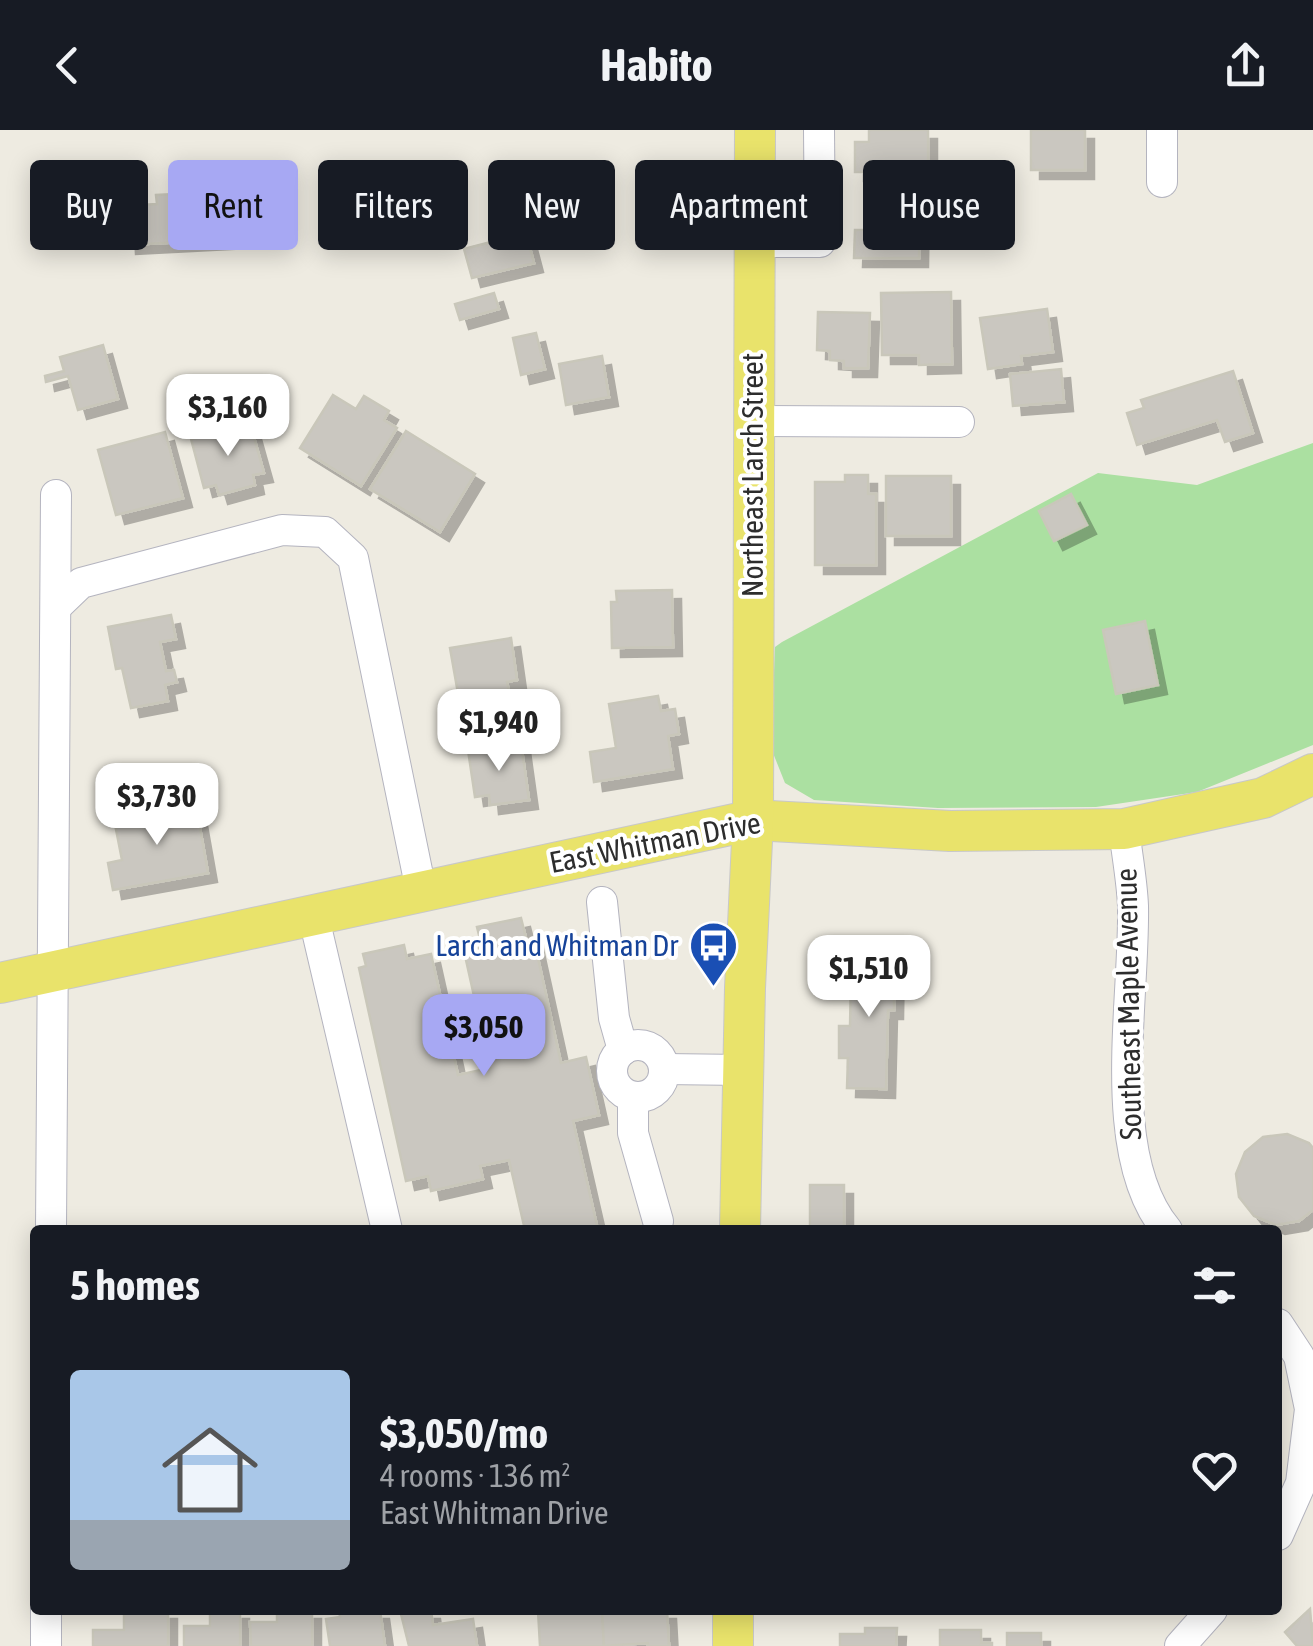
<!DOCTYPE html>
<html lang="en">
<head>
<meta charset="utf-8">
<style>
	body { margin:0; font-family:"Asap Condensed",sans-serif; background:#242831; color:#f1f3f6; height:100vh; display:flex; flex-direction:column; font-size:38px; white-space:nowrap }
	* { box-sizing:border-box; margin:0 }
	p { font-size:32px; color:#9ea1a6 }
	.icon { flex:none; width:55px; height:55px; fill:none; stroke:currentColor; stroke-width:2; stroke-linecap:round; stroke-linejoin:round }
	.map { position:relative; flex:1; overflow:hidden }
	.details { position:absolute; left:30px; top:1095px; width:1252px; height:390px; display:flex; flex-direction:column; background:#171b24; border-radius:10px; box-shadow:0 5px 25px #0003 }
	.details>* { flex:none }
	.hud { position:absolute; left:30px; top:30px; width:1255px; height:90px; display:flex; gap:20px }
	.price { position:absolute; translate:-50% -85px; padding:0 22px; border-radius:20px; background:#fff; color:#222; font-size:32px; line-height:65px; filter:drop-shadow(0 2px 5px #0008) }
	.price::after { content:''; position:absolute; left:50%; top:60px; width:30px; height:22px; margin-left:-15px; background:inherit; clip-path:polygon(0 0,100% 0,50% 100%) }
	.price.active { background:#a7a8f3; color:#111 }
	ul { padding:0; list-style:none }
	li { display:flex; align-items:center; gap:30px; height:250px; padding:0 40px }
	li span { display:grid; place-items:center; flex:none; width:280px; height:200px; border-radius:10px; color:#555 }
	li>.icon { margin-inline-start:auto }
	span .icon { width:120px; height:120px; fill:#fffc; stroke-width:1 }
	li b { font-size:42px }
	h2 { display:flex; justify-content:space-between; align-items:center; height:120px; padding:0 40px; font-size:42px }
	.tag { padding:0 35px; border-radius:10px; background:#171b24; box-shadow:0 5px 25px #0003; font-size:35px; line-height:90px }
	.tag.active { background:#a7a8f3; color:#111 }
	header { display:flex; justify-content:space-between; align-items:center; height:130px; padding:0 40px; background:#171b24; font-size:45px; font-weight:700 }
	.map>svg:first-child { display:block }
	.green { fill:#abe0a1 }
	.building { fill:#cac7c0; stroke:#c9c7ba; stroke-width:2.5; filter:url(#shadow) }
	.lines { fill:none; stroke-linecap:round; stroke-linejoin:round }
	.minor-casing { stroke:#b4b4bf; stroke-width:32 }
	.major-casing { stroke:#c8c8c8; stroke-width:42 }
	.minor { stroke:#fff; stroke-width:30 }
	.major { stroke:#e9e36b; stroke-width:40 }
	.labels { text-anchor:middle; stroke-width:8; stroke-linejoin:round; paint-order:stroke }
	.street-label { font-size:30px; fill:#2d2d2d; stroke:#fff }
	.transit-label { font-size:30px; fill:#164399; stroke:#fff; text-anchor:end }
</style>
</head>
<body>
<header><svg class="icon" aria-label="back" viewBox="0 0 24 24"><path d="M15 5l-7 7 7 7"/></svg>Habito<svg class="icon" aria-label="share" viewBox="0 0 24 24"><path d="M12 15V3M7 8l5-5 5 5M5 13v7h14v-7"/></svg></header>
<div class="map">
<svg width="1313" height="1516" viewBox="0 0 1313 1516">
	<defs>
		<filter id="shadow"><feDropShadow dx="9" dy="9" stdDeviation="0" flood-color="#0004"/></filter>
	</defs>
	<rect width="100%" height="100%" fill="#eeebe1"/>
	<!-- green -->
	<polygon class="green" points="1313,313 1313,615 1197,662 1096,677 938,678 814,670 785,653 771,618 775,517 782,512 1098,343 1197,355"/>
	<!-- building -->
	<g class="building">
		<polygon points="869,0 928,0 928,42 855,42 855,12 869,12"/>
		<rect x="1031" y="0" width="54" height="40"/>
		<polygon points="238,61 240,109 127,115 125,76 157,74 156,65"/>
		<polygon points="873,61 920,61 919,128 854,128 855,100 873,100"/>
		<polygon points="526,103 534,133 472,148 464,119"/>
		<polygon points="951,162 952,234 919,235 919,225 882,225 881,163"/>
		<polygon points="494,163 499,179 460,190 455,174"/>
		<polygon points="1047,179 1053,222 1021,226 1022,234 988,239 980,188"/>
		<polygon points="818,182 870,183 868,238 844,238 844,231 830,230 830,221 817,220"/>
		<polygon points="536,203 545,239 521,245 513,208"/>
		<polygon points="103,215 118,269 78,280 68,246 46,252 45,246 64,241 60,227"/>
		<polygon points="602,226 609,267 566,275 559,234"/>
		<polygon points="1061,239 1064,272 1013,276 1010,244"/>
		<polygon points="1233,241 1253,303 1225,312 1217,290 1137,315 1127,283 1144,278 1141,270"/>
		<polygon points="333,265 356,279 364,266 389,281 384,290 397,298 361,356 300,318"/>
		<polygon points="250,293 264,343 253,345 255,355 219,365 216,355 204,358 191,309"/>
		<polygon points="406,301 475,344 440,402 370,359"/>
		<polygon points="165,302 183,368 116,385 98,320"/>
		<polygon points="845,345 868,345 868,364 876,364 876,435 815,435 815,352 845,352"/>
		<rect x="886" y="346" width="65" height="60"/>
		<polygon points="1071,364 1087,395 1054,411 1039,381"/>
		<polygon points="672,460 673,517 612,518 611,472 617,472 616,461"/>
		<polygon points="171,485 176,509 160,512 166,541 174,540 177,552 165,555 168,571 131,578 122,538 116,539 108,497"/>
		<polygon points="1145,491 1158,555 1116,564 1103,500"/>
		<polygon points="511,508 517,550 507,552 509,561 459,569 450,518"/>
		<polygon points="658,566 661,581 675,579 679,604 668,606 673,639 594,652 590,622 616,618 609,574"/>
		<polygon points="521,613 529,670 490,675 489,665 475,667 468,620"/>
		<polygon points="151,677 154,689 197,681 208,743 113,760 108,733 122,730 113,684"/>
		<polygon points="521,788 527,812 534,810 561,933 586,927 599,985 573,991 598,1100 525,1100 509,1030 480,1036 483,1049 431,1061 428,1046 406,1051 359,838 366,836 363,824 404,815 407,829 431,824 458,945 490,938 464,821 482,817 477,797"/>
		<polygon points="857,819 895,820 894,880 888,880 886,959 847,958 848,928 839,928 839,896 850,896 851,849 856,849"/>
		<polygon points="1287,1004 1309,1013 1313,1018 1313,1080 1299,1091 1276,1095 1254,1086 1239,1067 1236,1044 1245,1022 1263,1007"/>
		<rect x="810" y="1055" width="34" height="45"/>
		<polygon points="1310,1479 1313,1516 1297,1516 1285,1502"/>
		<polygon points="124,1480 168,1480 168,1516 93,1516 93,1500 124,1500"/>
		<polygon points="210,1480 240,1480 240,1516 184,1516 184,1496 210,1496"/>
		<polygon points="277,1480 312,1480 312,1516 251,1516 250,1492 277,1492"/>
		<polygon points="339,1480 380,1480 385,1516 330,1516 326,1489 340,1487"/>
		<polygon points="400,1480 431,1480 433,1495 473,1489 477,1516 409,1516"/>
		<polygon points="538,1480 602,1480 604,1516 540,1516"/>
		<polygon points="602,1480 667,1480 669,1516 648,1516 648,1513 604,1516"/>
		<polygon points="865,1498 897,1498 896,1516 840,1516 840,1504 865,1504"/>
		<polygon points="940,1500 981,1500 981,1513 992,1513 992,1516 940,1516"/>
		<rect x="1007" y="1503" width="34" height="13"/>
	</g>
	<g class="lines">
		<defs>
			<g id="minor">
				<polyline points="1162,0 1162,52"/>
				<polyline points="754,112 820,112 819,0"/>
				<polyline points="753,291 959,292"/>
				<polyline points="56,477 81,453 282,400 325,402 353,428 421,760"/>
				<path d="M1124 699C1127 725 1132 751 1133 776 1135 870 1104 1025 1167 1100"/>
				<polyline points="602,772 614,888 623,920"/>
				<polyline points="313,784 387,1100"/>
				<circle cx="638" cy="941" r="26"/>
				<polyline points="664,939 743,940"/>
				<polyline points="633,967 633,1003 658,1091"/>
				<polyline points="51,1100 56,365"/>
				<polyline points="1278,1194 1299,1226 1310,1279 1301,1353 1278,1405"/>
				<polyline points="46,1516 46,1480"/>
				<polyline points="1180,1516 1212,1480"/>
			</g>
			<g id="major">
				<polyline points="0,853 753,690 950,701 1124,699 1263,668 1313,644"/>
				<polyline points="740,1100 745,858 753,690 755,0"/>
				<polyline points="733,1516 733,1480"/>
			</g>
		</defs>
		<!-- minor casing -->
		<use href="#minor" class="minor-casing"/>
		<!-- major casing -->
		<use href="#major" class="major-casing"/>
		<!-- minor -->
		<use href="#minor" class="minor"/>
		<!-- major -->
		<use href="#major" class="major"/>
	</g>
	<!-- icons -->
	<defs>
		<symbol id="bus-pin" viewBox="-11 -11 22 30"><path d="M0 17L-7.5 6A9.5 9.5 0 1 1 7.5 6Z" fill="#1a4fb4" stroke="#fff"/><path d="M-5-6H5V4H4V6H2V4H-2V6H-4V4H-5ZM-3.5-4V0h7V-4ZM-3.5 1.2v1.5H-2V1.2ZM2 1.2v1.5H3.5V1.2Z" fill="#fff"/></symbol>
	</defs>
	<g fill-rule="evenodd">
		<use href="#bus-pin" x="686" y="788" width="55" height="75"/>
	</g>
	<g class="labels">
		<!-- street labels -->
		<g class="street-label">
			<text transform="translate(753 345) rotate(-90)" y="10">Northeast Larch Street</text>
			<text transform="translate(655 713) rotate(-11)" y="10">East Whitman Drive</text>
			<text transform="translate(1129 874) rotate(-91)" y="10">Southeast Maple Avenue</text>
		</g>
		<!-- transit labels -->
		<g class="transit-label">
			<text x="678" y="826">Larch and Whitman Dr</text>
		</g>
	</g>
</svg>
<b class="price" style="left:228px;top:329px">$3,160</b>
<b class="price" style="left:499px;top:644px">$1,940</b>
<b class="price" style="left:157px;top:718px">$3,730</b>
<b class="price" style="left:869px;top:890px">$1,510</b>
<b class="price active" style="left:484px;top:949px">$3,050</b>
<div class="hud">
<a class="tag">Buy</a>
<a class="tag active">Rent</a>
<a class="tag">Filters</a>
<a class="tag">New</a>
<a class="tag">Apartment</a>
<a class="tag">House</a>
</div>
<section class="details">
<h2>5 homes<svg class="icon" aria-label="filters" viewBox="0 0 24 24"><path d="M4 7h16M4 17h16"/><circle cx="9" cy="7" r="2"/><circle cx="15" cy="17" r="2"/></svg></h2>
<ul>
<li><span style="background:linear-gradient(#a9c7e8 75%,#9aa5b1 0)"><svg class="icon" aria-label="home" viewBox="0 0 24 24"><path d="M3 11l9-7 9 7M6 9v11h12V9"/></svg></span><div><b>$3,050/mo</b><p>4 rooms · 136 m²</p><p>East Whitman Drive</p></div><svg class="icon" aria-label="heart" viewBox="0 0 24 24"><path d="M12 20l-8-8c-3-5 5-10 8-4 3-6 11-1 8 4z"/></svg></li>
</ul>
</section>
</div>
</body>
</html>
